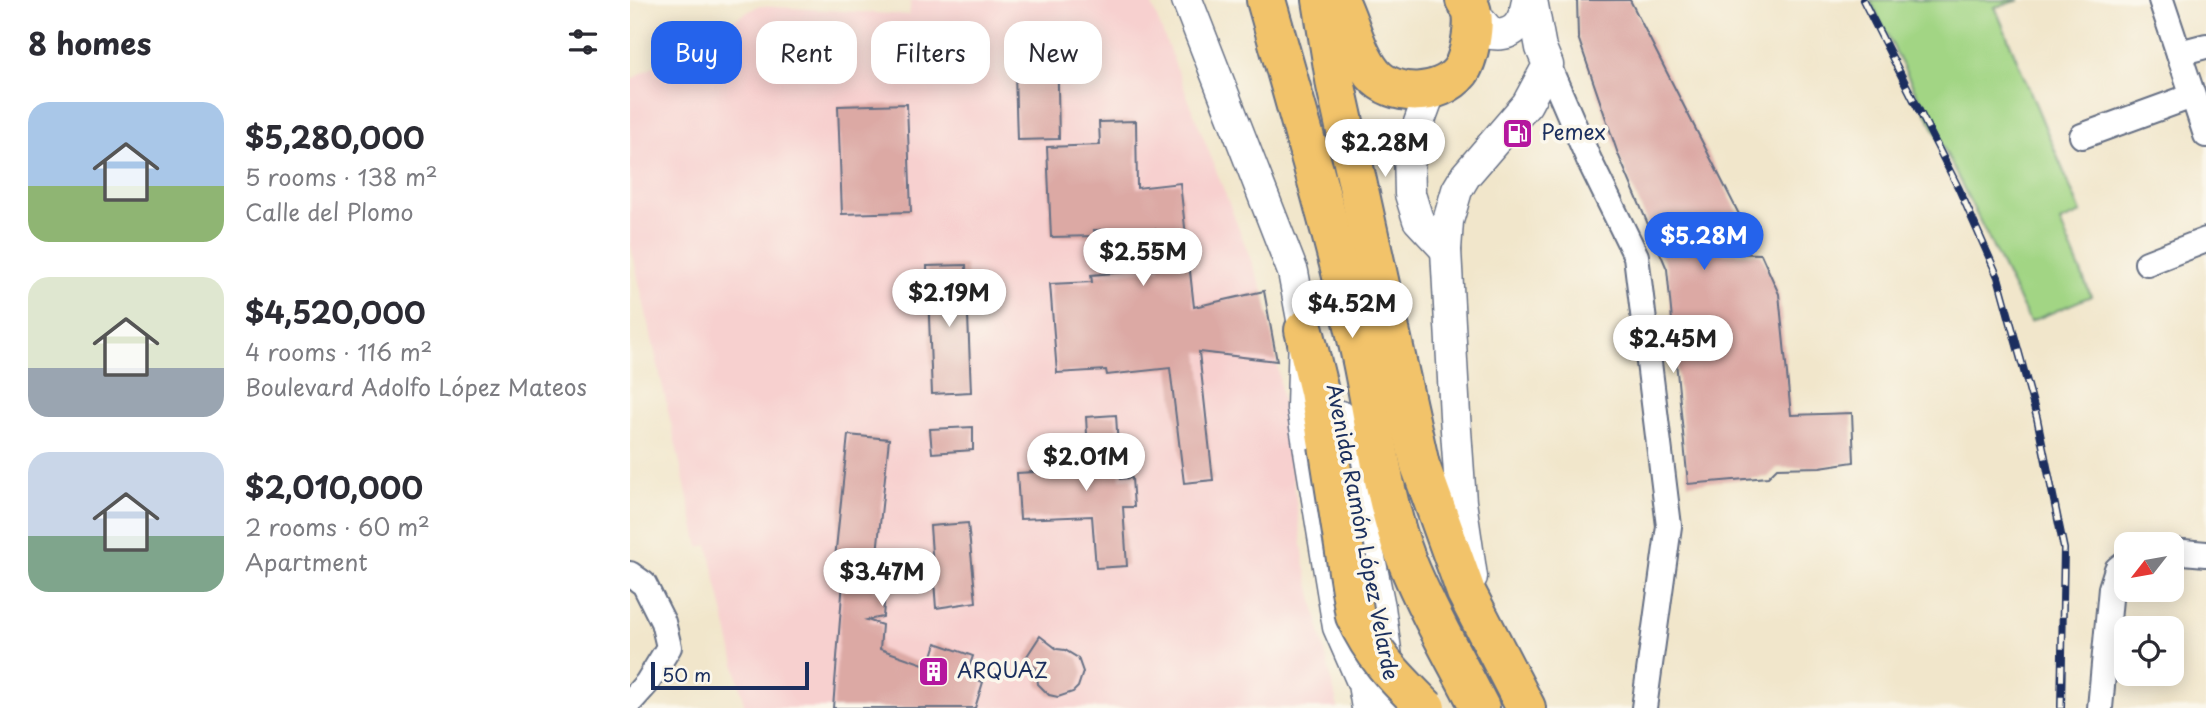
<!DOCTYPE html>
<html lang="en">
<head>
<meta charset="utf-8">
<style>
	body { margin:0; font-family:"Playpen Sans",sans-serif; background:#f7f7f7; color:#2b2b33; height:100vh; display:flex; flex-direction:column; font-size:26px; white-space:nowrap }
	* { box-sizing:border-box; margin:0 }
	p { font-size:23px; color:#7c7c81 }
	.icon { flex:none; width:38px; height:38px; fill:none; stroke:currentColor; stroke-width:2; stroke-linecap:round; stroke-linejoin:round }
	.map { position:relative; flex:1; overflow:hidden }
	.side { display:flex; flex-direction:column; background:#fff; width:630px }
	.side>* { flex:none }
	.hud { position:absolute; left:21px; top:21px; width:665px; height:63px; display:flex; gap:14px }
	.needle { width:46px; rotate:239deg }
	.fabs { position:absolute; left:1484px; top:532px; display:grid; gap:14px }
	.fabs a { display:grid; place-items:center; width:70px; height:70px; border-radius:14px; background:#fff; box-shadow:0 4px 18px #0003; font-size:35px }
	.scale { position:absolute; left:21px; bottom:18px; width:158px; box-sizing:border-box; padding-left:7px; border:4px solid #1b2f5e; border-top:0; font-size:19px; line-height:24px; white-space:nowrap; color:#1b2f5e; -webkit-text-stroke:5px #fbf7ec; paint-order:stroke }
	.price { position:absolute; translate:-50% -60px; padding:0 16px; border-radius:24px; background:#fff; color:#222; font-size:23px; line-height:46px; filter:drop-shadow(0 2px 4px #0008) }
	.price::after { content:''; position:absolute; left:50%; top:42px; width:21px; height:16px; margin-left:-10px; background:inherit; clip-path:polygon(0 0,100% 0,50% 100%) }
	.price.on { background:#2563eb; color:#fff }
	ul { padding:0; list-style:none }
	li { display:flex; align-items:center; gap:21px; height:175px; padding:0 28px }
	li span { display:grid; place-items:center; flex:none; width:196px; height:140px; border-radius:21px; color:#555 }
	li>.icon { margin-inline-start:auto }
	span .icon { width:84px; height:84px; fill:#fffc; stroke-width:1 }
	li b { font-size:30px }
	h2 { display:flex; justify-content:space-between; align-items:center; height:84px; padding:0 28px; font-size:30px }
	.pill { padding:0 24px; border-radius:21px; background:#fff; box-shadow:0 4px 18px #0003; font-size:24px; line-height:63px }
	.pill.on { background:#2563eb; color:#fff }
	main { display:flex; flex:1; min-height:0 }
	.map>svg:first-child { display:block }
	.built { fill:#f7d0cf }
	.green { fill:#a2d584; stroke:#5e8271; stroke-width:2 }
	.building { fill:#dca9a4 }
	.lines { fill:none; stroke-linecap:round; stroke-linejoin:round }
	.minor-casing { stroke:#666f84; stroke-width:28 }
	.tertiary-casing { stroke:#666f84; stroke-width:33 }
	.primary-casing { stroke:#666f84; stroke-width:42 }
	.minor { stroke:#fff; stroke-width:24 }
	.tertiary { stroke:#fff; stroke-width:30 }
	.primary { stroke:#f2c36a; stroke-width:38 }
	.rail-casing { stroke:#1b2f5e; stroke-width:8 }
	.rail { stroke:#fbf7ec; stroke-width:5; stroke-dasharray:16; stroke-linecap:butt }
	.primary-bridge-casing { stroke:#666f84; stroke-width:42; stroke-linecap:butt }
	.primary-bridge { stroke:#f2c36a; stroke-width:38 }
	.labels { text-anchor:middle; stroke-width:7; stroke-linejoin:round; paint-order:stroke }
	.poi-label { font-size:21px; fill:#1b2f5e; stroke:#fbf7ec; text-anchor:start }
	.street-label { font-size:21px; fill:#1b2f5e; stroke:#fbf7ec }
</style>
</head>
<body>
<main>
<section class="side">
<h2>8 homes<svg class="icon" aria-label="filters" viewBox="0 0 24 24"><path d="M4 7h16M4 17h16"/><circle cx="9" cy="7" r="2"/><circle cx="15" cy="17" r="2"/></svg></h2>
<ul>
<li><span style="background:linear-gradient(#a9c7e8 60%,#8fb573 0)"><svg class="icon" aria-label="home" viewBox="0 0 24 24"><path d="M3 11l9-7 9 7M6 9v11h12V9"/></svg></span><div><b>$5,280,000</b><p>5 rooms · 138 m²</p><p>Calle del Plomo</p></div></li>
<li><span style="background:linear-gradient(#dfe7d0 65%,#9aa5b1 0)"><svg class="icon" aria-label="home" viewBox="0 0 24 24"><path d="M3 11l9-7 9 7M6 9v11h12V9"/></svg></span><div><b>$4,520,000</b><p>4 rooms · 116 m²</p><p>Boulevard Adolfo López Mateos</p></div></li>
<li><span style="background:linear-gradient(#c9d6e8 60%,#7fa58c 0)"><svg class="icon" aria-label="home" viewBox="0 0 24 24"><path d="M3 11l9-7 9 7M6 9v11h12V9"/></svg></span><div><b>$2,010,000</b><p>2 rooms · 60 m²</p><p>Apartment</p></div></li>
</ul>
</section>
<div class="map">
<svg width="1576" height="708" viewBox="0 0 1576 708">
	<rect width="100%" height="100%" fill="#fbf7ec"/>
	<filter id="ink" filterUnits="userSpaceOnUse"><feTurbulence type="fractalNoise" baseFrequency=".0143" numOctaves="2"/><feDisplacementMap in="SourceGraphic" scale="14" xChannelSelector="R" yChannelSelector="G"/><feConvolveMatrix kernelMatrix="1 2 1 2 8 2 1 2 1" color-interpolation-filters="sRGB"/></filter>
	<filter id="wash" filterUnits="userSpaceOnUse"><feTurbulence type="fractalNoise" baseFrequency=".00686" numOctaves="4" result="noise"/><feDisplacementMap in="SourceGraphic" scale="28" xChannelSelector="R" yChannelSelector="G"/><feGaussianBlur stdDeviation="1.57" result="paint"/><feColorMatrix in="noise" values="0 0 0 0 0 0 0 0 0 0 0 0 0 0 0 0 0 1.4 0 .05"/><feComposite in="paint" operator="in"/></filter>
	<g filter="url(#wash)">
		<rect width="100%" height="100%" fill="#f1e6cb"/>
		<!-- built -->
		<polygon class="built" points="281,0 520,0 633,291 647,361 675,566 708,708 115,708 78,545 69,547 0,242 0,80 128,6 279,15"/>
		<!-- green -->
		<polygon class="green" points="1240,0 1390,0 1365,7 1451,213 1430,222 1461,296 1400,322"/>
		<g id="blocks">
			<!-- building -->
			<g class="building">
				<polygon points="947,0 1000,0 1115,226 1054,252 1131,254 1149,294 1161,415 1222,413 1224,462 1190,467 1147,468 1138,477 1058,484 1037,269 988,154 948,37"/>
				<polygon points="384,38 427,38 429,139 387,140"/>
				<polygon points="277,104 281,212 212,214 208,106"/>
				<polygon points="506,121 507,188 550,183 564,307 634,291 647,361 569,352 583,480 554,483 540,368 477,375 476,370 427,373 420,284 462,282 461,275 530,269 525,229 464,230 465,236 421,237 417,147 470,145 469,122"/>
				<polygon points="336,265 341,392 302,394 297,266"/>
				<polygon points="486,415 490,479 502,478 504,507 493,507 497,566 466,568 462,516 390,519 387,473 459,469 456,417"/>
				<polygon points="343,427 343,450 302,453 300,429"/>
				<polygon points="218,435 259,439 243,591 255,592 253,617 237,620 252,625 250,649 299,666 306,643 343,656 336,676 353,682 345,708 203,708 214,569 204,568"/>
				<polygon points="338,523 346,602 306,608 300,526"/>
				<polygon points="410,636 427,649 435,650 448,658 453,672 448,687 443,692 428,697 419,695 408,684 406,668 395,659"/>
			</g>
		</g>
	</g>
	<g filter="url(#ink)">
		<use href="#blocks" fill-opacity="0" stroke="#666f84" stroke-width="2"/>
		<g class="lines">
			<defs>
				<g id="minor">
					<polyline points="1531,0 1576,135"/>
					<polyline points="1549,53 1576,46"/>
					<polyline points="918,65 959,160 1006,256 1039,526 1014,708"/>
					<polyline points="1452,136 1562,96"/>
					<polyline points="1517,263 1576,240"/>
					<polyline points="1542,551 1576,554"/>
					<polyline points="0,574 14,584 33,622 39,647 17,683 0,702"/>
					<polyline points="1470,708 1481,588 1487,569 1496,562"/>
				</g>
				<g id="tertiary">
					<polyline points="557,0 663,272 674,330 672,408 708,627 733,684 737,708"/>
					<path d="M841 10 862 34C886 37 894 21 897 0"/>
					<polyline points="801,90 779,150 780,194 788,220 816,250"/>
					<polyline points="711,416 750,607 764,708"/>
					<polyline points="842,577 831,502 825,416 816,250 818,221 827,190 836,175 897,104 918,65 911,48 902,0"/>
				</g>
				<g id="primary">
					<path d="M636 0C668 114 702 228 728 343 745 415 750 491 777 561 797 611 825 659 850 708"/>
					<polyline points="692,0 706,86 790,465 836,592 896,708"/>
					<path d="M709 0C721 24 726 53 743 74 763 98 810 97 830 72 839 60 846 23 841 9 839 6 837 3 835 0"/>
					<polyline points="674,330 689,391 698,445"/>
				</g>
			</defs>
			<!-- minor casing -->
			<use href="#minor" class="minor-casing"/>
			<!-- tertiary casing -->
			<use href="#tertiary" class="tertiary-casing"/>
			<!-- primary casing -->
			<use href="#primary" class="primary-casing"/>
			<!-- minor -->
			<use href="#minor" class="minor"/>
			<!-- tertiary -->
			<use href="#tertiary" class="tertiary"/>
			<!-- primary -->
			<use href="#primary" class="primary"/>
			<defs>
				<polyline id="rail" points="1233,0 1329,189 1368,277 1407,418 1434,549 1431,708"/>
			</defs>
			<!-- rail casing -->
			<use href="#rail" class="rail-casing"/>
			<!-- rail -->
			<use href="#rail" class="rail"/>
			<defs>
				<path id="primary-bridge" d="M698 445 725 616C743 656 766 678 796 708"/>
			</defs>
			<!-- primary-bridge casing -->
			<use href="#primary-bridge" class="primary-bridge-casing"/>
			<!-- primary-bridge -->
			<use href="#primary-bridge" class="primary-bridge"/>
		</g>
	</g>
	<!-- icons -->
	<defs>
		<symbol id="fuel-square" viewBox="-11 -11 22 22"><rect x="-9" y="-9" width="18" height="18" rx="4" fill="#b5179e" stroke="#fbf7ec"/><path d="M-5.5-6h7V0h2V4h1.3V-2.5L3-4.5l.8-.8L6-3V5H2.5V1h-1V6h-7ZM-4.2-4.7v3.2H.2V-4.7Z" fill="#fff"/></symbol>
		<symbol id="building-square" viewBox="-11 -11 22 22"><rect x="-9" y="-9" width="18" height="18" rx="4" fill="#b5179e" stroke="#fbf7ec"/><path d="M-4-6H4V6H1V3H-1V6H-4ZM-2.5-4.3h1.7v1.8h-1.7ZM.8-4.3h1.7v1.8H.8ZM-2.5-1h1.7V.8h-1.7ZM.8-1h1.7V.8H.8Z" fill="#fff"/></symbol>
	</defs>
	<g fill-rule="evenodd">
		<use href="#fuel-square" x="870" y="116" width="35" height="35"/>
		<use href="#building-square" x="286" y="654" width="35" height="35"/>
	</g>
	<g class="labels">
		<!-- poi labels -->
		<g class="poi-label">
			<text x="911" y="140">Pemex</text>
			<text x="327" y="678">ARQUAZ</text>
		</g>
		<!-- street labels -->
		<g class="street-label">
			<text transform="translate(732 532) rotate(79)" y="7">Avenida Ramón López Velarde</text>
		</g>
	</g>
</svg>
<div class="fabs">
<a><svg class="needle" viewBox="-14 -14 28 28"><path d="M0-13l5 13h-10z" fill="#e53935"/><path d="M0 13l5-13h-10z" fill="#7c7c81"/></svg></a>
<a><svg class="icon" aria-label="locate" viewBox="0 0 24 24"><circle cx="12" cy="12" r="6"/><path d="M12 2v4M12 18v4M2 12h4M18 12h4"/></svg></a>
</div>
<div class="scale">50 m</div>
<b class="price" style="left:755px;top:179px">$2.28M</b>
<b class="price on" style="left:1074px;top:272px">$5.28M</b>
<b class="price" style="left:513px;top:288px">$2.55M</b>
<b class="price" style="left:319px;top:329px">$2.19M</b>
<b class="price" style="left:722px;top:340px">$4.52M</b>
<b class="price" style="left:1043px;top:375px">$2.45M</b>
<b class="price" style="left:456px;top:493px">$2.01M</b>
<b class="price" style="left:252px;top:608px">$3.47M</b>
<div class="hud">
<a class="pill on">Buy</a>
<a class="pill">Rent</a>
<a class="pill">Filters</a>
<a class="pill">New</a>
</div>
</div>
</main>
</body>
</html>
